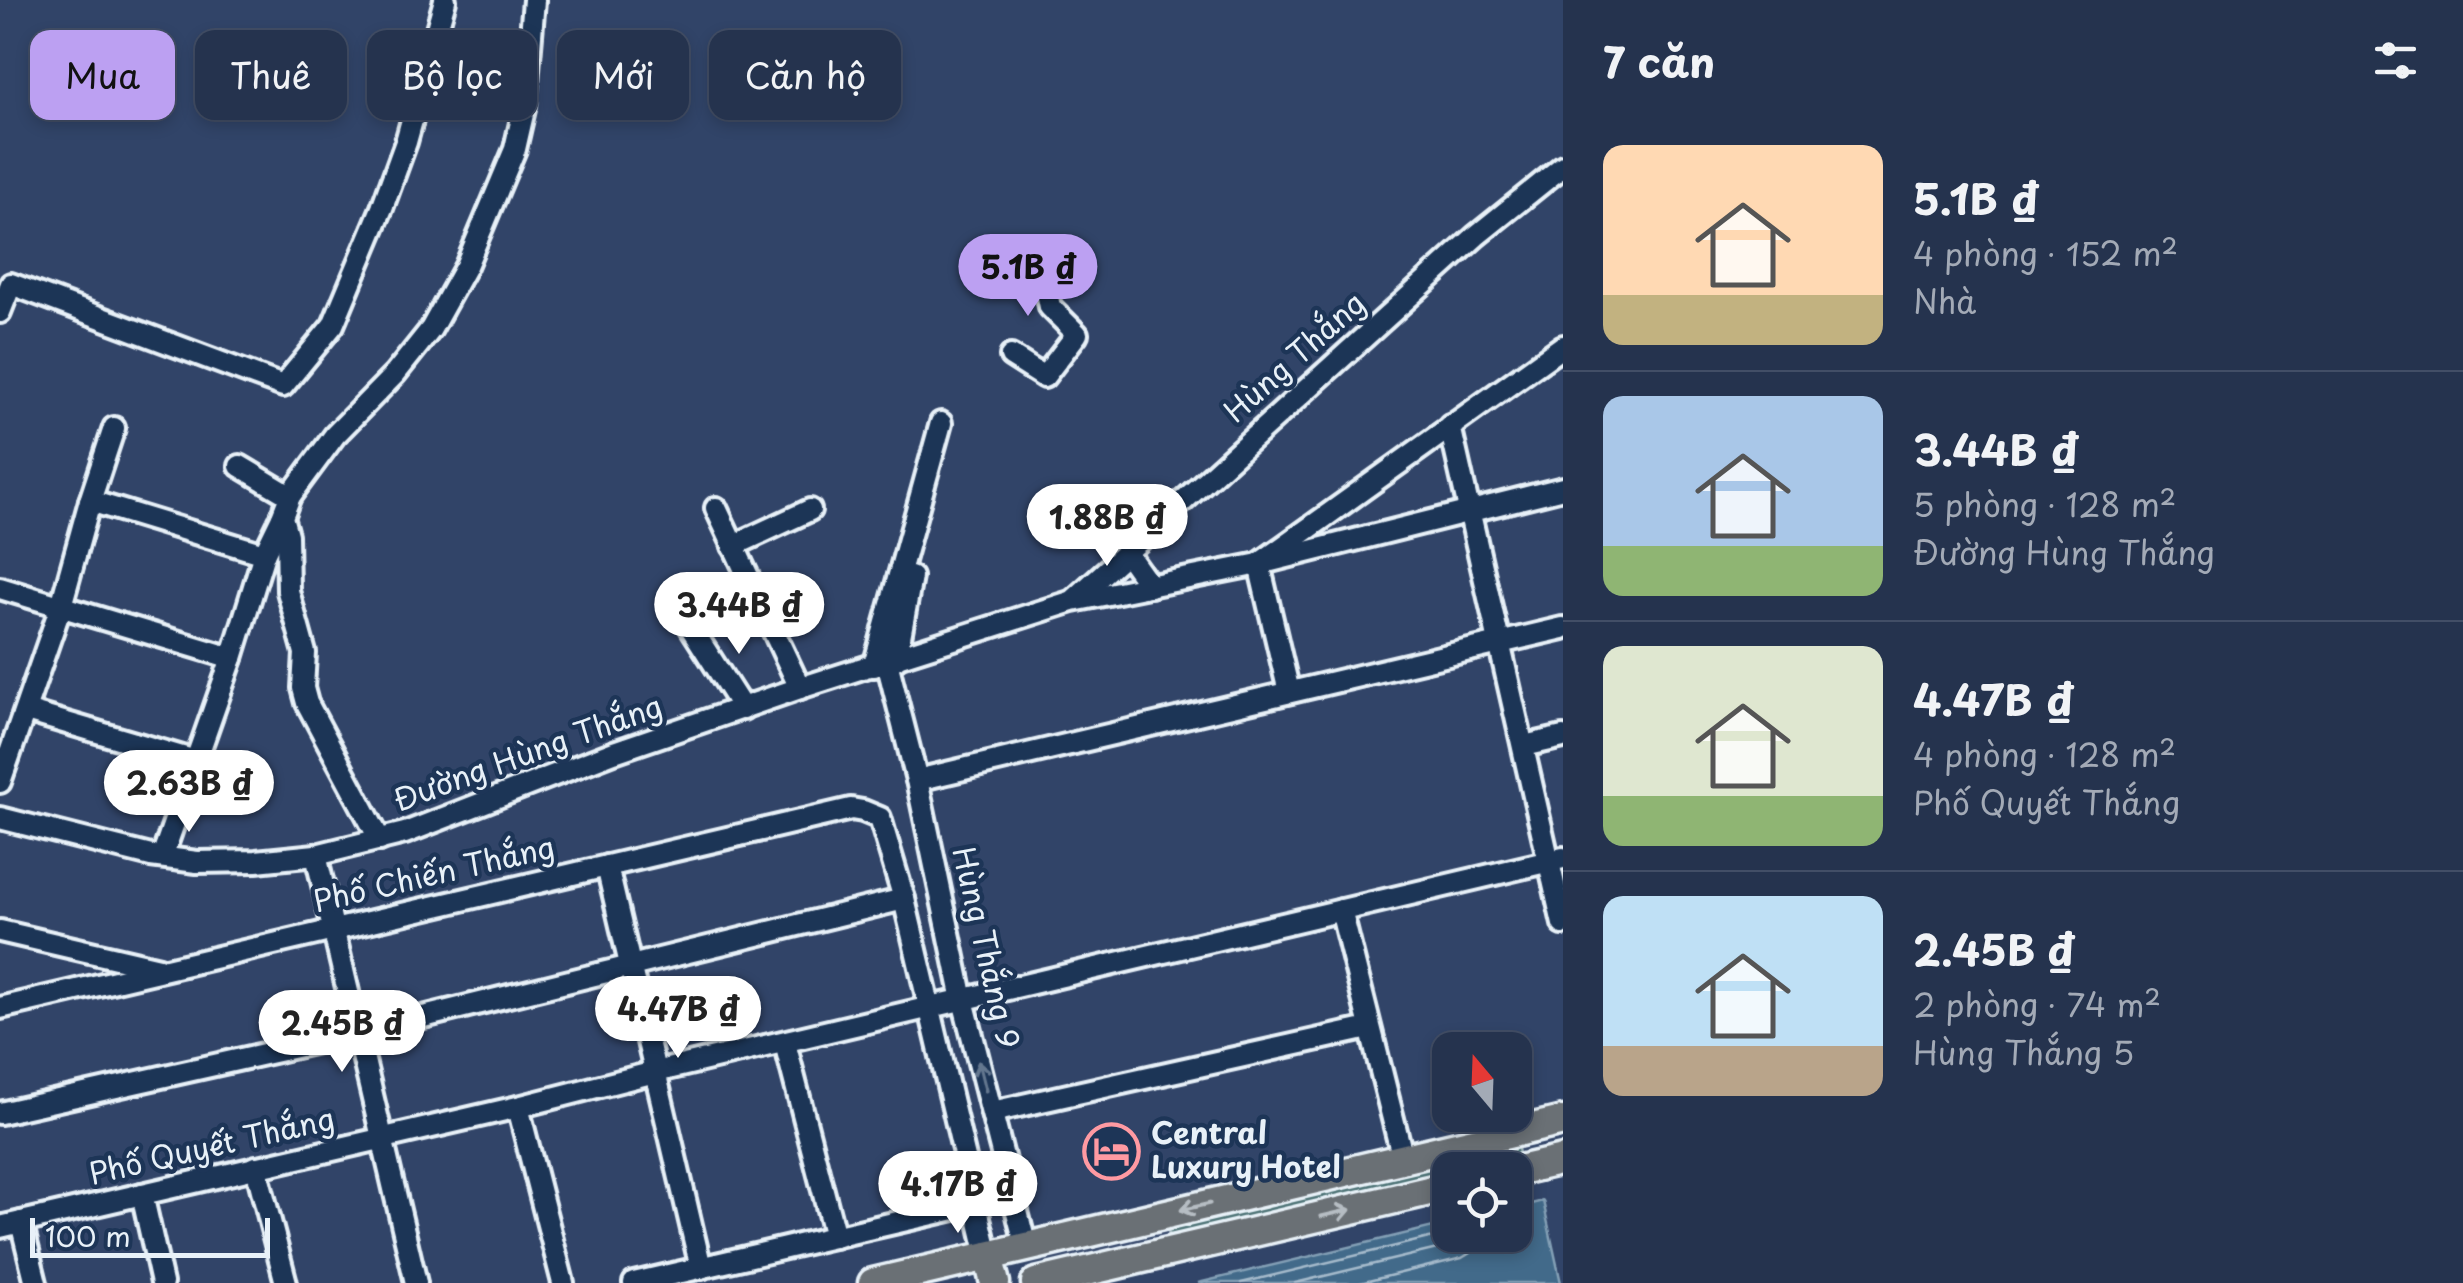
<!DOCTYPE html>
<html lang="vi">
<head>
<meta charset="utf-8">
<style>
	body { margin:0; font-family:"Playpen Sans",sans-serif; background:#2d3b55; color:#f1f3f6; height:100vh; display:flex; flex-direction:column; font-size:38px; white-space:nowrap }
	* { box-sizing:border-box; margin:0 }
	p { font-size:32px; color:#a3aab6 }
	.icon { flex:none; width:55px; height:55px; fill:none; stroke:currentColor; stroke-width:2; stroke-linecap:round; stroke-linejoin:round }
	.map { position:relative; flex:1; overflow:hidden }
	.details { display:flex; flex-direction:column; background:#25334e; width:900px }
	.details>* { flex:none }
	.banner { position:absolute; left:30px; top:30px; width:950px; height:90px; display:flex; gap:20px }
	.needle { width:65px; rotate:341deg }
	.tools { position:absolute; left:1432px; top:1032px; display:grid; gap:20px }
	.tools a { display:grid; place-items:center; width:100px; height:100px; border-radius:20px; background:#25334e; box-shadow:0 5px 15px #0003,0 0 0 2px #424e66; font-size:50px }
	.scale { position:absolute; left:30px; bottom:25px; width:240px; box-sizing:border-box; padding-left:10px; border:5px solid #e8f1f8; border-top:0; font-size:28px; line-height:35px; white-space:nowrap; color:#e8f1f8; -webkit-text-stroke:8px #1d3557; paint-order:stroke }
	.price { position:absolute; translate:-50% -85px; padding:0 22px; border-radius:35px; background:#fff; color:#222; font-size:32px; line-height:65px; filter:drop-shadow(0 2px 5px #0008) }
	.price::after { content:''; position:absolute; left:50%; top:60px; width:30px; height:22px; margin-left:-15px; background:inherit; clip-path:polygon(0 0,100% 0,50% 100%) }
	.price.current { background:#bca0f2; color:#111 }
	ul { padding:0; list-style:none }
	li { display:flex; align-items:center; gap:30px; height:250px; padding:0 40px }
	li+li { border-top:2px solid #424e66 }
	li span { display:grid; place-items:center; flex:none; width:280px; height:200px; border-radius:20px; color:#555 }
	li>.icon { margin-inline-start:auto }
	span .icon { width:120px; height:120px; fill:#fffc; stroke-width:1 }
	li b { font-size:42px }
	h2 { display:flex; justify-content:space-between; align-items:center; height:120px; padding:0 40px; font-size:42px }
	.tag { padding:0 35px; border-radius:20px; background:#25334e; box-shadow:0 5px 15px #0003,0 0 0 2px #424e66; font-size:35px; line-height:90px }
	.tag.current { background:#bca0f2; color:#111 }
	main { display:flex; flex:1; min-height:0 }
	.map>svg:first-child { display:block }
	.green { fill:#4a7073; stroke:#99b0b6; stroke-width:2.5 }
	.water { fill:#426a8a; stroke:#84a0b6; stroke-width:2.5 }
	.lines { fill:none; stroke-linecap:round; stroke-linejoin:round }
	.shore { stroke:#a6bbcc; stroke-width:2.5 }
	.minor-casing { stroke:#e8f1f8; stroke-width:28 }
	.major-casing { stroke:#e8f1f8; stroke-width:35 }
	.minor { stroke:#1d3557; stroke-width:20 }
	.major { stroke:#6b7074; stroke-width:28 }
	.oneway { stroke:#64778f }
	.oneway2 { stroke:#b6bdc3 }
	.labels { text-anchor:middle; stroke-width:9; stroke-linejoin:round; paint-order:stroke }
	.street-label { font-size:30px; fill:#e8f1f8; stroke:#1d3557 }
	.poi-label { font-size:30px; font-weight:bold; fill:#e8f1f8; stroke:#1d3557; text-anchor:start }
</style>
</head>
<body>
<main>
<div class="map">
<svg width="1563" height="1283" viewBox="0 0 1563 1283">
	<rect width="100%" height="100%" fill="#314468"/>
	<filter id="ink" filterUnits="userSpaceOnUse"><feTurbulence type="fractalNoise" baseFrequency=".01" numOctaves="2"/><feDisplacementMap in="SourceGraphic" scale="20" xChannelSelector="R" yChannelSelector="G"/><feConvolveMatrix kernelMatrix="1 2 1 2 8 2 1 2 1" color-interpolation-filters="sRGB"/></filter>
	<g filter="url(#ink)">
		<!-- green -->
		<polygon class="green" points="1514,1147 1518,1148 1519,1154 1517,1158 1464,1170 1450,1170 1450,1173 1174,1238 1170,1236 1168,1231 1172,1226"/>
		<!-- water -->
		<polygon class="water" points="1543,1201 1561,1283 1198,1283 1450,1223 1450,1235 1515,1235 1515,1208"/>
		<g class="lines">
			<!-- shore -->
			<g class="shore">
				<polyline points="1241,1283 1450,1233"/>
				<polyline points="1295,1283 1454,1245 1468,1235"/>
				<polyline points="1360,1283 1462,1258 1475,1250 1486,1235"/>
			</g>
			<defs>
				<g id="minor">
					<polyline points="0,312 11,284 283,386 333,325 382,208 406,142 445,0"/>
					<polyline points="1011,356 1044,377 1077,334 1050,307 1042,268"/>
					<polyline points="1450,426 1563,924"/>
					<polyline points="240,466 290,496"/>
					<polyline points="90,501 264,554"/>
					<polyline points="716,508 800,688"/>
					<polyline points="733,546 810,510"/>
					<polyline points="1126,552 1150,586"/>
					<polyline points="0,588 232,658"/>
					<polyline points="699,599 681,612 743,709"/>
					<polyline points="1075,599 1476,236 1563,166"/>
					<polyline points="896,659 911,577"/>
					<polyline points="887,662 917,780 963,1000 1026,1247"/>
					<polyline points="874,666 941,423"/>
					<polyline points="1289,692 1259,564 1563,346"/>
					<polyline points="26,711 196,761"/>
					<polyline points="1524,746 1563,737"/>
					<polyline points="917,780 1563,628"/>
					<polyline points="0,782 61,606 90,501 114,428"/>
					<polyline points="0,818 151,856 197,862 256,861 316,855 405,833 614,752 800,688 1073,601 1259,564 1563,488"/>
					<polyline points="380,840 307,703 303,688 305,653 288,591 287,535 282,517 290,496 335,435 395,374 431,329 466,266 515,149 525,105 534,0"/>
					<polyline points="316,855 416,1283"/>
					<polyline points="162,857 232,658 264,554 282,517"/>
					<polyline points="607,866 701,1268"/>
					<polyline points="1341,910 1403,1159"/>
					<polyline points="0,931 159,968"/>
					<polyline points="0,1008 851,809 863,811 880,818 904,899 988,1256"/>
					<polyline points="785,1043 835,1237"/>
					<polyline points="518,1107 563,1283"/>
					<polyline points="992,1112 1369,1028"/>
					<polyline points="0,1113 358,1033 904,899"/>
					<polyline points="256,1167 286,1283"/>
					<polyline points="142,1194 162,1283"/>
					<polyline points="21,1222 36,1283"/>
					<polyline points="0,1227 518,1107 655,1072 1563,858"/>
					<polyline points="634,1283 976,1204"/>
				</g>
				<g id="major">
					<polyline points="1515,1171 1563,1160"/>
					<polyline points="988,1256 995,1283"/>
					<polyline points="873,1283 1563,1121"/>
					<polyline points="1036,1283 1450,1186"/>
				</g>
			</defs>
			<!-- minor casing -->
			<use href="#minor" class="minor-casing"/>
			<!-- major casing -->
			<use href="#major" class="major-casing"/>
			<!-- minor -->
			<use href="#minor" class="minor"/>
			<!-- major -->
			<use href="#major" class="major"/>
		</g>
		<!-- one-way arrows -->
		<defs><path id="oneway-shaft" d="M-6 0H5M1.5-3L5.5 0L1.5 3" fill="none" stroke-width="1.6" stroke-linecap="round" stroke-linejoin="round" transform="scale(2.5)"/></defs>
		<use class="oneway" href="#oneway-shaft" transform="translate(982 1076) rotate(-104)"/>
		<g class="oneway2">
			<use href="#oneway-shaft" transform="translate(1195 1207) rotate(167)"/>
			<use href="#oneway-shaft" transform="translate(1336 1213) rotate(-13)"/>
		</g>
	</g>
	<!-- icons -->
	<defs>
		<symbol id="hotel-ring" viewBox="-11 -11 22 22"><circle r="9.5" fill="#1d3557" stroke="#ff9aa2" stroke-width="1.5"/><path d="M-6-4.5h1.5V1H6V5H4.5V3h-9V5H-6ZM-4 0a1.8 1.8 0 1 1 3.6 0ZM.5 0V-2.5h3Q6-2.5 6 0Z" fill="#ff9aa2"/></symbol>
	</defs>
	<g fill-rule="evenodd">
		<use href="#hotel-ring" x="1080" y="1120" width="63" height="63"/>
	</g>
	<g class="labels">
		<!-- street labels -->
		<g class="street-label">
			<text transform="translate(1295 358) rotate(-42)" y="10">Hùng Thắng</text>
			<text transform="translate(528 754) rotate(-20)" y="10">Đường Hùng Thắng</text>
			<text transform="translate(434 875) rotate(-13)" y="10">Phố Chiến Thắng</text>
			<text transform="translate(985 948) rotate(77)" y="10">Hùng Thắng 9</text>
			<text transform="translate(212 1147) rotate(-13)" y="10">Phố Quyết Thắng</text>
		</g>
		<!-- poi labels -->
		<g class="poi-label">
			<text x="1151" y="1144">Central<tspan x="1151" dy="34">Luxury Hotel</tspan></text>
		</g>
	</g>
</svg>
<div class="tools">
<a><svg class="needle" viewBox="-14 -14 28 28"><path d="M0-13l5 13h-10z" fill="#e53935"/><path d="M0 13l5-13h-10z" fill="#a3aab6"/></svg></a>
<a><svg class="icon" aria-label="locate" viewBox="0 0 24 24"><circle cx="12" cy="12" r="6"/><path d="M12 2v4M12 18v4M2 12h4M18 12h4"/></svg></a>
</div>
<div class="scale">100 m</div>
<b class="price current" style="left:1028px;top:319px">5.1B ₫</b>
<b class="price" style="left:1107px;top:569px">1.88B ₫</b>
<b class="price" style="left:739px;top:657px">3.44B ₫</b>
<b class="price" style="left:189px;top:835px">2.63B ₫</b>
<b class="price" style="left:678px;top:1061px">4.47B ₫</b>
<b class="price" style="left:342px;top:1075px">2.45B ₫</b>
<b class="price" style="left:958px;top:1236px">4.17B ₫</b>
<div class="banner">
<a class="tag current">Mua</a>
<a class="tag">Thuê</a>
<a class="tag">Bộ lọc</a>
<a class="tag">Mới</a>
<a class="tag">Căn hộ</a>
</div>
</div>
<section class="details">
<h2>7 căn<svg class="icon" aria-label="filters" viewBox="0 0 24 24"><path d="M4 7h16M4 17h16"/><circle cx="9" cy="7" r="2"/><circle cx="15" cy="17" r="2"/></svg></h2>
<ul>
<li><span style="background:linear-gradient(#ffd9b3 75%,#c2b280 0)"><svg class="icon" aria-label="home" viewBox="0 0 24 24"><path d="M3 11l9-7 9 7M6 9v11h12V9"/></svg></span><div><b>5.1B ₫</b><p>4 phòng · 152 m²</p><p>Nhà</p></div></li>
<li><span style="background:linear-gradient(#a9c7e8 75%,#8fb573 0)"><svg class="icon" aria-label="home" viewBox="0 0 24 24"><path d="M3 11l9-7 9 7M6 9v11h12V9"/></svg></span><div><b>3.44B ₫</b><p>5 phòng · 128 m²</p><p>Đường Hùng Thắng</p></div></li>
<li><span style="background:linear-gradient(#dfe7d0 75%,#8fb573 0)"><svg class="icon" aria-label="home" viewBox="0 0 24 24"><path d="M3 11l9-7 9 7M6 9v11h12V9"/></svg></span><div><b>4.47B ₫</b><p>4 phòng · 128 m²</p><p>Phố Quyết Thắng</p></div></li>
<li><span style="background:linear-gradient(#bfe0f5 75%,#b9a48a 0)"><svg class="icon" aria-label="home" viewBox="0 0 24 24"><path d="M3 11l9-7 9 7M6 9v11h12V9"/></svg></span><div><b>2.45B ₫</b><p>2 phòng · 74 m²</p><p>Hùng Thắng 5</p></div></li>
</ul>
</section>
</main>
</body>
</html>
